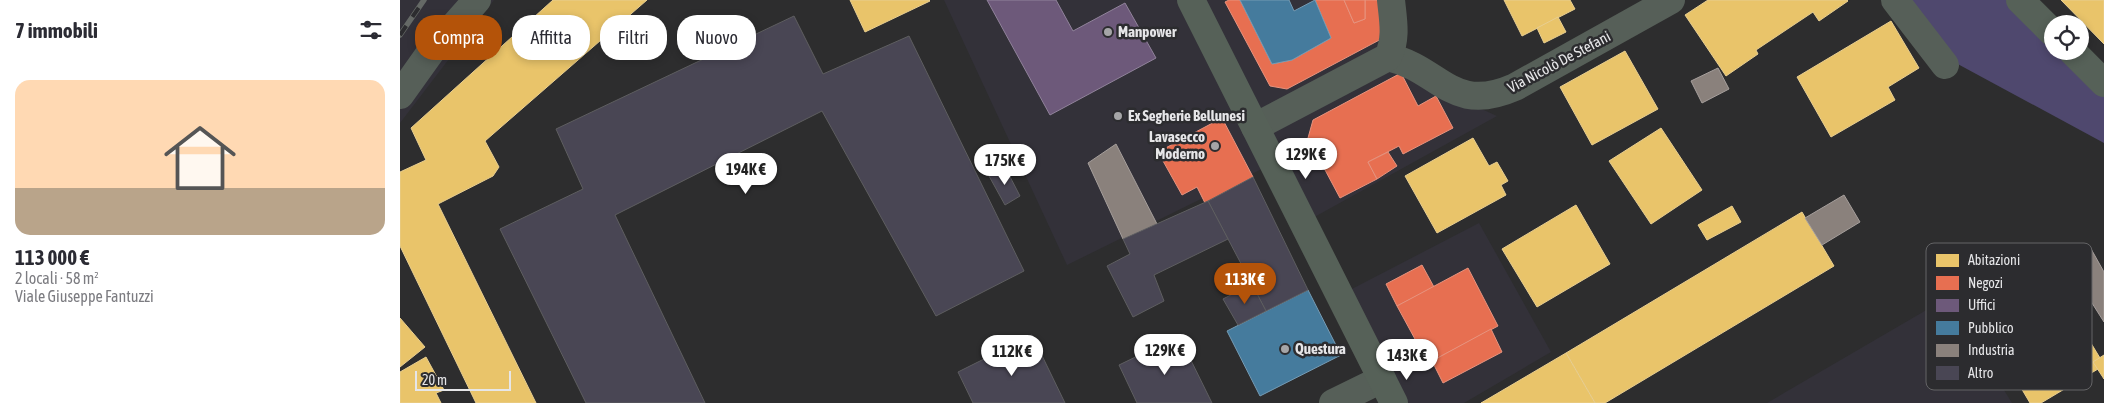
<!DOCTYPE html>
<html lang="it">
<head>
<meta charset="utf-8">
<style>
	body { margin:0; font-family:"Asap Condensed",sans-serif; background:#f7f7f7; color:#2b2b33; height:100vh; display:flex; flex-direction:column; font-size:19px; white-space:nowrap }
	* { box-sizing:border-box; margin:0 }
	p { font-size:16px; color:#7c7c81 }
	.icon { flex:none; width:28px; height:28px; fill:none; stroke:currentColor; stroke-width:2; stroke-linecap:round; stroke-linejoin:round }
	.map { position:relative; flex:1; overflow:hidden }
	.sheet { display:flex; flex-direction:column; background:#fff; width:400px }
	.sheet>* { flex:none }
	.hud { position:absolute; left:15px; top:15px; width:475px; height:45px; display:flex; gap:10px }
	.fabs { position:absolute; left:1644px; top:15px; display:grid; gap:10px }
	.fabs a { display:grid; place-items:center; width:45px; height:45px; border-radius:50%; background:#fff; box-shadow:0 2px 8px #0003; font-size:25px }
	.scale { position:absolute; left:15px; bottom:12px; width:96px; box-sizing:border-box; padding-left:5px; border:2px solid #e6e6e8; border-top:0; font-size:14px; line-height:18px; white-space:nowrap; color:#e6e6e8; -webkit-text-stroke:4px #2c2c2f; paint-order:stroke }
	.price { position:absolute; translate:-50% -42px; padding:0 11px; border-radius:18px; background:#fff; color:#222; font-size:16px; line-height:32px; filter:drop-shadow(0 1px 2px #0008) }
	.price::after { content:''; position:absolute; left:50%; top:30px; width:15px; height:11px; margin-left:-8px; background:inherit; clip-path:polygon(0 0,100% 0,50% 100%) }
	.price.active { background:#b45309; color:#fff }
	ul { padding:0; list-style:none }
	li { display:grid; align-content:center; gap:10px; height:265px; padding:0 15px }
	li+li { border-top:1px solid #e1e1e2 }
	li span { display:grid; place-items:center; height:155px; border-radius:15px; color:#555 }
	li>.icon { margin-inline-start:auto }
	span .icon { width:90px; height:90px; fill:#fffc; stroke-width:1 }
	li b { font-size:21px }
	h2 { display:flex; justify-content:space-between; align-items:center; height:60px; padding:0 15px; font-size:21px }
	.pill { padding:0 18px; border-radius:20px; background:#fff; box-shadow:0 2px 8px #0003; font-size:18px; line-height:45px }
	.pill.active { background:#b45309; color:#fff }
	main { display:flex; flex:1; min-height:0 }
	.map>svg:first-child { display:block }
	.built { fill:#333139 }
	.green { fill:#4f486e }
	.homes { fill:#e9c46a; stroke:#e8ce90 }
	.shops { fill:#e76f51; stroke:#e7937e }
	.offices { fill:#6d597a; stroke:#91839b }
	.public { fill:#457b9d; stroke:#759bb4 }
	.industry { fill:#8a817c; stroke:#a69f9c }
	.building { fill:#494654; stroke:#5e5e60 }
	.lines { fill:none; stroke-linecap:round; stroke-linejoin:round }
	.street { stroke:#565f58; stroke-width:28 }
	.secondary { stroke:#566158; stroke-width:28 }
	.rail-casing { stroke:#656966; stroke-width:5.5 }
	.rail { stroke:#2c2c2f; stroke-width:4; stroke-dasharray:11; stroke-linecap:butt }
	.poi-dot { fill:#a5a5a7; stroke:#2c2c2f; stroke-width:2 }
	.labels { text-anchor:middle; stroke-width:5; stroke-linejoin:round; paint-order:stroke }
	.poi-label { font-size:15px; font-weight:bold; fill:#e6e6e8; stroke:#2c2c2f; text-anchor:start }
	.street-label { font-size:15px; fill:#e6e6e8; stroke:#2c2c2f }
	.key { fill:#2c2c2f; stroke:#646466; stroke-width:1 }
	.key-label { font-size:14px; fill:#e6e6e8 }
</style>
</head>
<body>
<main>
<section class="sheet">
<h2>7 immobili<svg class="icon" aria-label="filters" viewBox="0 0 24 24"><path d="M4 7h16M4 17h16"/><circle cx="9" cy="7" r="2"/><circle cx="15" cy="17" r="2"/></svg></h2>
<ul>
<li><span style="background:linear-gradient(#ffd9b3 70%,#b9a48a 0)"><svg class="icon" aria-label="home" viewBox="0 0 24 24"><path d="M3 11l9-7 9 7M6 9v11h12V9"/></svg></span><div><b>113 000 €</b><p>2 locali · 58 m²</p><p>Viale Giuseppe Fantuzzi</p></div></li>
</ul>
</section>
<div class="map">
<svg width="1704" height="403" viewBox="0 0 1704 403">
	<rect width="100%" height="100%" fill="#2d2d2e"/>
	<!-- built -->
	<g class="built">
		<polygon points="0,0 94,0 0,123"/>
		<polygon points="544,0 997,0 987,66 1097,116 909,220 880,160 667,265"/>
		<polygon points="1079,223 1151,352 1064,403 1002,403 946,292"/>
		<polygon points="1547,298 1612,403 1367,403"/>
	</g>
	<!-- green -->
	<polygon class="green" points="1505,0 1613,0 1652,39 1652,51 1665,51 1704,90 1704,143 1554,62"/>
	<!-- homes -->
	<g class="homes">
		<polygon points="153,0 247,0 85,141 99,167 93,176 38,204 136,403 76,403 0,246 0,172 26,160 11,128"/>
		<polygon points="450,0 529,0 530,1 465,32"/>
		<polygon points="1104,0 1170,0 1175,9 1122,36"/>
		<polygon points="1308,0 1447,0 1448,1 1419,21 1413,12 1356,50 1358,54 1326,76 1285,15"/>
		<polygon points="1661,0 1704,0 1704,44"/>
		<polygon points="1158,17 1166,32 1144,43 1137,28"/>
		<polygon points="1491,21 1519,68 1488,87 1495,100 1431,137 1397,77"/>
		<polygon points="1225,51 1258,109 1192,145 1160,87"/>
		<polygon points="1261,128 1302,190 1251,224 1209,161"/>
		<polygon points="1073,138 1089,166 1097,162 1108,181 1101,185 1106,195 1037,233 1005,176"/>
		<polygon points="1176,205 1210,264 1137,307 1102,249"/>
		<polygon points="1332,206 1341,222 1307,240 1298,225"/>
		<polygon points="1402,212 1434,266 1205,403 1195,403 1166,353"/>
		<polygon points="1651,277 1700,358 1693,362 1698,369 1641,403 1630,403 1581,320"/>
		<polygon points="0,318 25,347 0,367"/>
		<polygon points="1166,353 1195,403 1081,403"/>
		<polygon points="1704,355 1704,379 1693,362"/>
		<polygon points="26,357 44,390 36,393 41,403 0,403 0,372"/>
	</g>
	<!-- shops -->
	<g class="shops">
		<polygon points="829,0 840,0 872,64 892,60 931,38 915,0 944,0 954,23 965,19 965,0 984,0 985,37 887,89 870,86 825,2"/>
		<polygon points="944,0 965,0 965,19 954,23"/>
		<polygon points="1001,73 1018,106 1036,96 1053,128 1003,154 999,146 968,162 977,179 940,198 908,138 913,120"/>
		<polygon points="822,118 853,177 805,203 797,187 782,195 758,152"/>
		<polygon points="988,152 997,166 977,179 968,162"/>
		<polygon points="1022,265 1034,287 997,306 986,284"/>
		<polygon points="1068,268 1098,326 1028,363 997,306"/>
		<polygon points="1091,329 1102,352 1043,383 1032,361"/>
	</g>
	<!-- offices -->
	<polygon class="offices" points="587,0 656,0 673,31 725,3 756,58 650,115"/>
	<!-- public -->
	<g class="public">
		<polygon points="840,0 889,0 894,11 915,0 931,38 892,60 872,64"/>
		<polygon points="908,290 941,355 860,396 827,331"/>
	</g>
	<!-- industry -->
	<g class="industry">
		<polygon points="1318,68 1329,89 1302,103 1291,81"/>
		<polygon points="716,144 757,224 723,239 688,163"/>
		<polygon points="1444,195 1460,222 1422,245 1405,218"/>
		<polygon points="1690,247 1704,272 1704,322 1666,262"/>
	</g>
	<!-- building -->
	<g class="building">
		<polygon points="394,16 423,74 509,36 624,271 536,316 422,111 215,215 305,403 186,403 100,229 183,189 156,129"/>
		<polygon points="605,167 620,196 605,205 589,176"/>
		<polygon points="853,177 908,290 866,311 808,201"/>
		<polygon points="808,201 828,239 754,275 764,301 733,317 707,266 730,254 723,239"/>
		<polygon points="852,284 866,311 838,325 823,299"/>
		<polygon points="632,335 665,403 573,403 558,372"/>
		<polygon points="779,336 812,403 737,403 719,365"/>
	</g>
	<g class="lines">
		<!-- street -->
		<g class="street">
			<polyline points="1495,0 1545,65"/>
			<path d="M988 57C1041 69 1051 115 1115 87L1271 0"/>
			<polyline points="0,95 30,53 77,0"/>
			<path d="M855 127 988 57C997 38 993 20 991 0"/>
			<polyline points="933,403 982,379"/>
		</g>
		<!-- secondary -->
		<g class="secondary">
			<polyline points="791,0 994,403"/>
			<polyline points="1620,0 1652,32"/>
			<polyline points="1672,51 1704,83"/>
		</g>
		<defs>
			<polyline id="rail" points="0,35 24,0"/>
		</defs>
		<!-- rail casing -->
		<use href="#rail" class="rail-casing"/>
		<!-- rail -->
		<use href="#rail" class="rail"/>
	</g>
	<!-- markers -->
	<g class="poi-dot">
		<circle cx="708" cy="32" r="5"/>
		<circle cx="718" cy="116" r="5"/>
		<circle cx="815" cy="146" r="5"/>
		<circle cx="885" cy="349" r="5"/>
	</g>
	<g class="labels">
		<!-- poi labels -->
		<g class="poi-label">
			<text x="718" y="37">Manpower</text>
			<text x="728" y="121">Ex Segherie Bellunesi</text>
			<text x="805" y="142" text-anchor="end">Lavasecco<tspan x="805" dy="17">Moderno</tspan></text>
			<text x="895" y="354">Questura</text>
		</g>
		<!-- street labels -->
		<g class="street-label">
			<text transform="translate(1159 62) rotate(-28)" y="5">Via Nicolò De Stefani</text>
		</g>
	</g>
	<!-- legend -->
	<rect x="1526" y="243" width="166" height="147" rx="8" class="key"/>
	<rect x="1536" y="254" width="23" height="13" fill="#e9c46a"/>
	<rect x="1536" y="276" width="23" height="14" fill="#e76f51"/>
	<rect x="1536" y="299" width="23" height="13" fill="#6d597a"/>
	<rect x="1536" y="321" width="23" height="14" fill="#457b9d"/>
	<rect x="1536" y="344" width="23" height="13" fill="#8a817c"/>
	<rect x="1536" y="366" width="23" height="14" fill="#494654"/>
	<g class="key-label">
		<text x="1568" y="265">Abitazioni</text>
		<text x="1568" y="288">Negozi</text>
		<text x="1568" y="310">Uffici</text>
		<text x="1568" y="333">Pubblico</text>
		<text x="1568" y="355">Industria</text>
		<text x="1568" y="378">Altro</text>
	</g>
</svg>
<div class="fabs">
<a><svg class="icon" aria-label="locate" viewBox="0 0 24 24"><circle cx="12" cy="12" r="6"/><path d="M12 2v4M12 18v4M2 12h4M18 12h4"/></svg></a>
</div>
<div class="scale">20 m</div>
<b class="price" style="left:906px;top:180px">129K €</b>
<b class="price" style="left:605px;top:186px">175K €</b>
<b class="price" style="left:346px;top:195px">194K €</b>
<b class="price active" style="left:845px;top:305px">113K €</b>
<b class="price" style="left:765px;top:376px">129K €</b>
<b class="price" style="left:612px;top:377px">112K €</b>
<b class="price" style="left:1007px;top:381px">143K €</b>
<div class="hud">
<a class="pill active">Compra</a>
<a class="pill">Affitta</a>
<a class="pill">Filtri</a>
<a class="pill">Nuovo</a>
</div>
</div>
</main>
</body>
</html>
